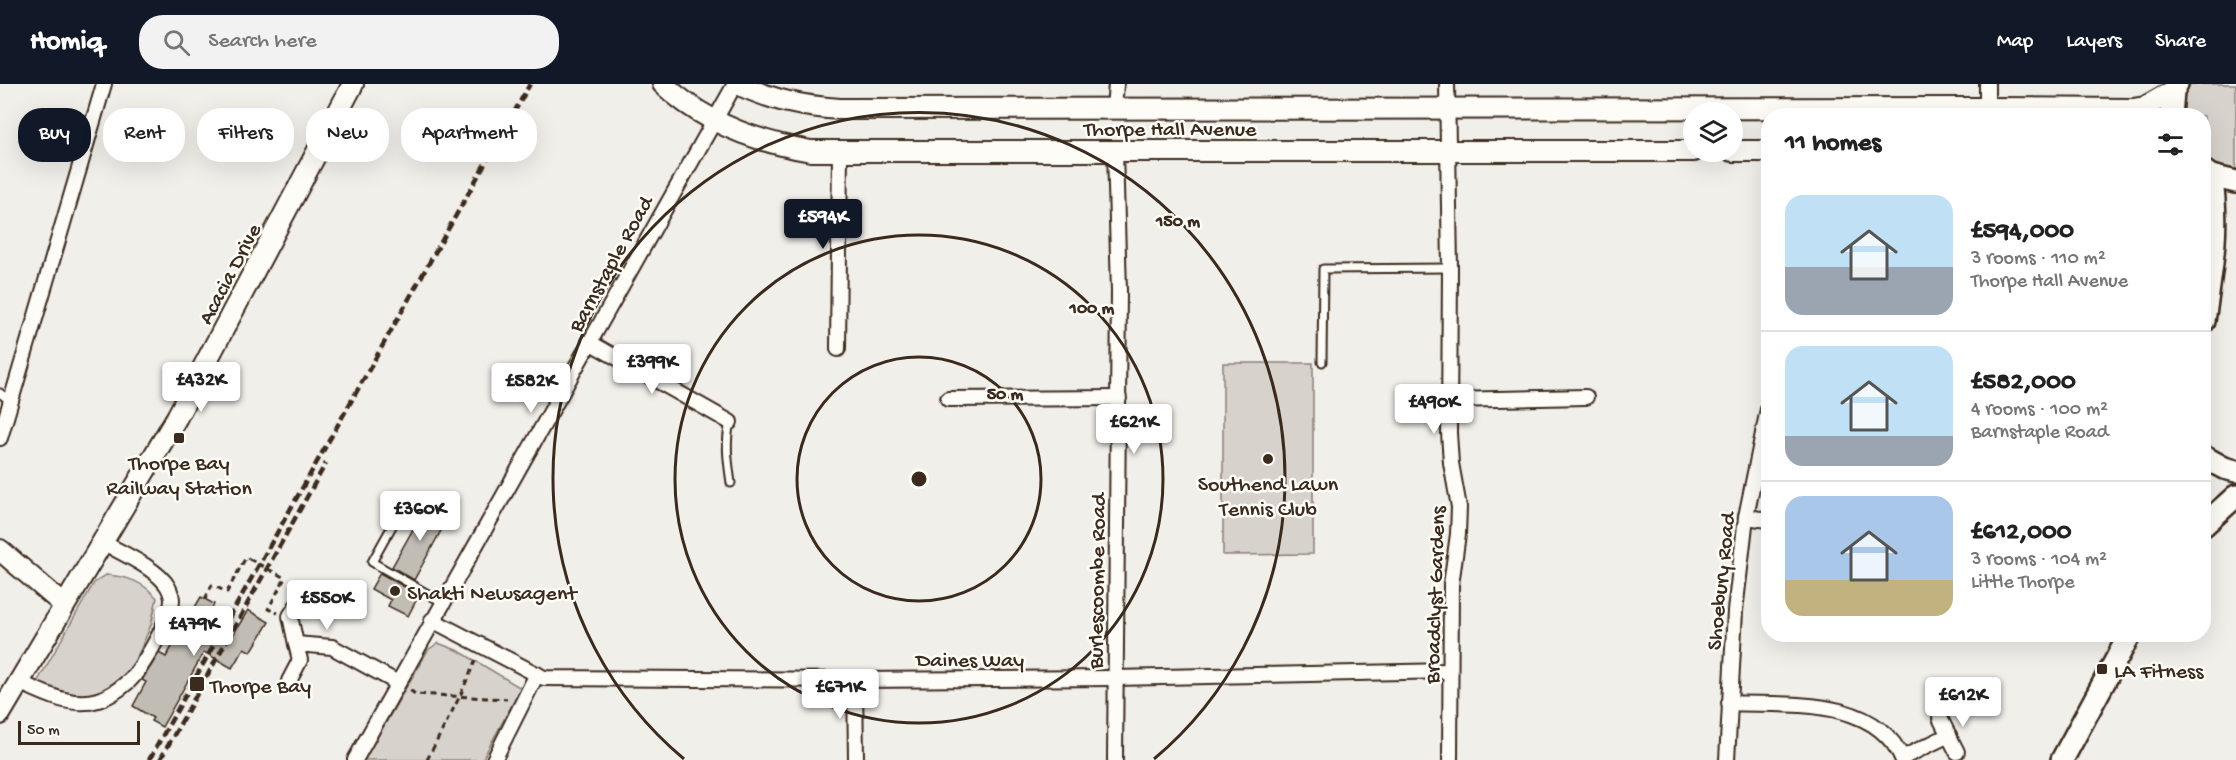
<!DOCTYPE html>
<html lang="en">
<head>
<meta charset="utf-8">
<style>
	body { margin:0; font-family:"Gochi Hand",sans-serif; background:#f2f2f2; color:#222; height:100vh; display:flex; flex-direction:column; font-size:22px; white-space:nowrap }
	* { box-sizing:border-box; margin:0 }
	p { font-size:20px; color:#767676 }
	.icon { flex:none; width:33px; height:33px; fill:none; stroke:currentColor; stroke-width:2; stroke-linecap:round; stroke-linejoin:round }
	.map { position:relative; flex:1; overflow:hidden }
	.side { position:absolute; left:1761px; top:24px; width:450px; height:534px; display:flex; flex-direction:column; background:#fff; border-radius:24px; box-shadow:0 6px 24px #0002 }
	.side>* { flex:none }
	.hud { position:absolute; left:18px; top:24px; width:570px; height:54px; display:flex; gap:12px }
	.controls { position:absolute; left:1683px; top:18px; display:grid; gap:12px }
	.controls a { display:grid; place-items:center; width:60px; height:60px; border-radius:50%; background:#fff; box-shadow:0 6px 24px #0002; font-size:30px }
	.scale { position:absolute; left:18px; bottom:15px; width:122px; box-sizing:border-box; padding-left:6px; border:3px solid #3b2a1e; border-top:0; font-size:16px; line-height:21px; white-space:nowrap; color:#3b2a1e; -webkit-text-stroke:4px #fdfcf7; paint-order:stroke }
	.price { position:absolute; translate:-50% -51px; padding:0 14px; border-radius:6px; background:#fff; color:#222; font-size:20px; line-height:39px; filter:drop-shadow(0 2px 3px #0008) }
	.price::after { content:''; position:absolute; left:50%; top:36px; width:18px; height:14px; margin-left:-9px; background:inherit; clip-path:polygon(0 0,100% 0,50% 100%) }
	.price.active { background:#111827; color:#fff }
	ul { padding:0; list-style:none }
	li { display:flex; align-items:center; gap:18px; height:150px; padding:0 24px }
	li+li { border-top:2px solid #e0e0e0 }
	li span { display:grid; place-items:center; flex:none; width:168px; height:120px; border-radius:18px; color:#555 }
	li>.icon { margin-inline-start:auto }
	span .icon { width:72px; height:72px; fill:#fffc; stroke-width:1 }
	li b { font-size:26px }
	h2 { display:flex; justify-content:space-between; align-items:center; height:72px; padding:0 24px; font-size:26px }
	.pill { padding:0 21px; border-radius:24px; background:#fff; box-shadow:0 6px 24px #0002; font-size:21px; line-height:54px }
	.pill.active { background:#111827; color:#fff }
	header { display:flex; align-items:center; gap:36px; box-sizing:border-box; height:84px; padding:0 30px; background:#111827; color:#fff }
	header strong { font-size:28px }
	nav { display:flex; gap:33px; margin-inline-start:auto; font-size:21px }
	.search { width:420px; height:54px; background:#f2f2f2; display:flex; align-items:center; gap:15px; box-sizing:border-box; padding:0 21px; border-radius:24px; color:#767676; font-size:22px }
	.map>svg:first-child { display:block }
	.green { fill:#d7d2cc; stroke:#897e75; stroke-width:1.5 }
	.building { fill:#c1bcb4; stroke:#3b2a1e; stroke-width:1.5 }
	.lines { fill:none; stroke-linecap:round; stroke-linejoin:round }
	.lane-casing { stroke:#3b2a1e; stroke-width:11 }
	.street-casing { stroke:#3b2a1e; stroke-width:18 }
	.secondary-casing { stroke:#3b2a1e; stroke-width:24 }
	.primary-casing { stroke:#3b2a1e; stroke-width:26 }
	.path { stroke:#3b2a1e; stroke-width:3; stroke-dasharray:6 4.5; stroke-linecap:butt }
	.lane { stroke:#fdfcf7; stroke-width:7 }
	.street { stroke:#fdfcf7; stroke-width:14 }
	.secondary { stroke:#fdfcf7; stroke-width:20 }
	.primary { stroke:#fdfcf7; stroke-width:21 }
	.rail { stroke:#3b2a1e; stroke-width:4.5; stroke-dasharray:9 4.5; stroke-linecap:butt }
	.path-bridge { stroke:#3b2a1e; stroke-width:3; stroke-dasharray:6 4.5; stroke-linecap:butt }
	.ring { fill:none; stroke:#3b2a1e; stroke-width:3 }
	.poi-dot { fill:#3b2a1e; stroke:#fdfcf7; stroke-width:2 }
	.labels { text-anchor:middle; stroke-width:5; stroke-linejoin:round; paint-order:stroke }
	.street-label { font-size:22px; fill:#3b2a1e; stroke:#fdfcf7 }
	.poi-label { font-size:22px; fill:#3b2a1e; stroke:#fdfcf7; text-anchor:start }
	.centre { fill:#3b2a1e; stroke:#fdfcf7; stroke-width:3 }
	.ring-label { font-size:18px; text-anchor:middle; font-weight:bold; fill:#3b2a1e; stroke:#fdfcf7; stroke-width:5; stroke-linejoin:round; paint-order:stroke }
</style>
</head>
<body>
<header>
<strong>Homiq</strong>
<div class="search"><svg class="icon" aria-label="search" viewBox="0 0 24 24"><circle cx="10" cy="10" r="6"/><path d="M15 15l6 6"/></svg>Search here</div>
<nav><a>Map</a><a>Layers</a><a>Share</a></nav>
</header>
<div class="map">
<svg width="2236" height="676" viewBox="0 0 2236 676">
	<rect width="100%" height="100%" fill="#f1efea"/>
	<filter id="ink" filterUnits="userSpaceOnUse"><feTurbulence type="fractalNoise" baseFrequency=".0167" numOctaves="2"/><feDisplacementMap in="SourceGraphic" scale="12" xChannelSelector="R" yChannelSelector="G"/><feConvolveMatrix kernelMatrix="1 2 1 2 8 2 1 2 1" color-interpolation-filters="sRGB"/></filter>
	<g filter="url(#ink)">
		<!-- green -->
		<g class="green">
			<polygon points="2190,0 2236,0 2236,86 2215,81 2204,74 2204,32 2182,32 2184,13"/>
			<polygon points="1223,279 1313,279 1313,470 1223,471"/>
			<path d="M106 491C127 492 143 498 157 514L151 541 132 585 104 610 83 615 59 612 36 600 94 499Z"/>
			<polygon points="438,559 459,567 521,604 482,676 364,676 428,566"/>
		</g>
		<!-- building -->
		<g class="building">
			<polygon points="427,420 449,432 414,496 392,483"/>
			<polygon points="380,489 419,511 408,532 388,522 391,516 371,505"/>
			<polygon points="201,513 214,520 206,537 233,551 248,526 269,538 251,568 244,564 232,584 204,568 162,643 151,637 153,634 133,622 146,598 142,596 159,569 166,573 173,561 182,545 176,542 185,527 191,530"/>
		</g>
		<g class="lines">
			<defs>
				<g id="lane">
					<polyline points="1322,278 1323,185 1450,184"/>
					<polyline points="0,309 11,318"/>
					<path d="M730 338C725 359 728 378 731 399"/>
					<polyline points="406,417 372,478 442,518"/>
				</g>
				<g id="street">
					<polyline points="1447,0 1450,184 1449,349 1451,379 1459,423 1458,450 1451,501 1450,676"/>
					<polyline points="1114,24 1116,0"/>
					<polyline points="1987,24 1987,0"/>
					<polyline points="1115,67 1119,207 1115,676"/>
					<polyline points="589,258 730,338"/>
					<polyline points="838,265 840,67"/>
					<polyline points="948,315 1119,314"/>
					<polyline points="1450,316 1586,313"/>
					<polyline points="0,354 104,0"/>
					<polyline points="1746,433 1768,436"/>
					<polyline points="432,536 544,594 855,596 1115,594 1450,587"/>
					<polyline points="296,560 290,532 297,521"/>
					<polyline points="855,596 856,676"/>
					<polyline points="289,597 300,576 296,560 332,563 398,599"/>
					<path d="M19 598C43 609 71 624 98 616 109 613 121 604 129 597 142 585 172 532 172 516 172 512 170 507 168 503 158 485 122 469 104 459"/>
					<path d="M1729 619C1787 622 1875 611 1903 676"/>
					<polyline points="1940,634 1957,668"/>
					<polyline points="1902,674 1949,651"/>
					<polyline points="355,676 735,0"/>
					<polyline points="494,676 537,590"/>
					<polyline points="1727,676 1735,527 1746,433 1768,325"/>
				</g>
				<g id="secondary">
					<path d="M663 0C704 39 757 58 811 67H1694"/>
					<path d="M737 0C776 17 798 22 840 25L1987 24 2133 25 2145 23 2173 7"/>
					<polyline points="1732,67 1768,67"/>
					<polyline points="0,466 64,521"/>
					<polyline points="0,630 177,333 353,0"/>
				</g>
				<g id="primary">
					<polyline points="2171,32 2173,7 2177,0"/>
					<polyline points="2204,87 2211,92 2236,98"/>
					<path d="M2204 237C2211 189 2220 141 2211 92"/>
					<polyline points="2204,373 2224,384 2236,387"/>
					<polyline points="2204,441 2236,412"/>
					<polyline points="2062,676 2130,550"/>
				</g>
			</defs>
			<!-- lane casing -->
			<use href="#lane" class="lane-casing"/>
			<!-- street casing -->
			<use href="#street" class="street-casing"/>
			<!-- secondary casing -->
			<use href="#secondary" class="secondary-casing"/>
			<!-- primary casing -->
			<use href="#primary" class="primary-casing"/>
			<!-- path -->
			<g class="path">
				<polyline points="268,485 285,494 268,525 278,529"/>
				<polyline points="205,515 212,501 227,508 246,473 249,475"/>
				<polyline points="410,606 415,610 507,615"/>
				<polyline points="427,676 460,612 476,575"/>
			</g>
			<!-- lane -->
			<use href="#lane" class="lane"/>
			<!-- street -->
			<use href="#street" class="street"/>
			<!-- secondary -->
			<use href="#secondary" class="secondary"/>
			<!-- primary -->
			<use href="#primary" class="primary"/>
			<!-- rail -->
			<g class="rail">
				<polyline points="149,676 530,0"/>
				<polyline points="160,676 326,379"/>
			</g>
			<!-- path-bridge -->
			<polyline class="path-bridge" points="249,475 268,485"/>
		</g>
	</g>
	<!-- distance rings -->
	<g class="ring">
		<circle cx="919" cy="395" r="122"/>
		<circle cx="919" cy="395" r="244"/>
		<path d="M684 675A366 366 0 1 1 1154 675"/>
	</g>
	<!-- markers -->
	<g class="poi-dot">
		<rect x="173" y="348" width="12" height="12" rx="3"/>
		<circle cx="1268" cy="375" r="6"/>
		<circle cx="395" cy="507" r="6"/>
		<rect x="2096" y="579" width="12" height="12" rx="3"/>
		<rect x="189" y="592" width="16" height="16" rx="3"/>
	</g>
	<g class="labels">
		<!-- street labels -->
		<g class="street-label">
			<text x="1170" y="51">Thorpe Hall Avenue</text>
			<text transform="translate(609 179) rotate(-61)" y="8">Barnstaple Road</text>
			<text transform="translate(228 189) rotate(-62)" y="8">Acacia Drive</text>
			<text transform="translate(1095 497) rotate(-89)" y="8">Burlescoombe Road</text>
			<text transform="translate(1719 497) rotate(-84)" y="8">Shoebury Road</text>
			<text transform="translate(1433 511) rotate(-88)" y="8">Broadclyst Gardens</text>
			<text x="970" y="582">Daines Way</text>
		</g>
		<!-- poi labels -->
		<g class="poi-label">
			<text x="179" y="385" text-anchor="middle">Thorpe Bay<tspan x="179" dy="25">Railway Station</tspan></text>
			<text x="1268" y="406" text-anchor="middle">Southend Lawn<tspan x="1268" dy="25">Tennis Club</tspan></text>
			<text x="407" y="515">Shakti Newsagent</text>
			<text x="2114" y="593">LA Fitness</text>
			<text x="210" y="608">Thorpe Bay</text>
		</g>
	</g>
	<circle cx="919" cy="395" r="9" class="centre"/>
	<g class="ring-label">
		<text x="1178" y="142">150 m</text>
		<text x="1092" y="229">100 m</text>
		<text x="1005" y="315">50 m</text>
	</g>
</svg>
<div class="controls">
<a><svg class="icon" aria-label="layers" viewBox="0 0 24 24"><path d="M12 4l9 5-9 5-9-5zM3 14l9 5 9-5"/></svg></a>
</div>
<div class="scale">50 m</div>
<b class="price active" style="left:823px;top:166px">£594K</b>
<b class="price" style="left:652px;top:311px">£399K</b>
<b class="price" style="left:201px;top:329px">£432K</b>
<b class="price" style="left:531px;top:330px">£582K</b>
<b class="price" style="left:1434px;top:351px">£490K</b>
<b class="price" style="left:1134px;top:371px">£621K</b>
<b class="price" style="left:420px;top:458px">£360K</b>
<b class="price" style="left:327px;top:547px">£550K</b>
<b class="price" style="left:194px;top:573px">£479K</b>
<b class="price" style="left:840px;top:636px">£671K</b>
<b class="price" style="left:1963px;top:644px">£612K</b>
<div class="hud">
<a class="pill active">Buy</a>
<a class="pill">Rent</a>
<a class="pill">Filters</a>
<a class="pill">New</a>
<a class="pill">Apartment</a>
</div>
<section class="side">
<h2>11 homes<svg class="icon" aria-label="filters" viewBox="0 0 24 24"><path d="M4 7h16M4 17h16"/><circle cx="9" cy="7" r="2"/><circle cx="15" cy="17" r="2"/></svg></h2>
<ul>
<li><span style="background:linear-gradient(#bfe0f5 60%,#9aa5b1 0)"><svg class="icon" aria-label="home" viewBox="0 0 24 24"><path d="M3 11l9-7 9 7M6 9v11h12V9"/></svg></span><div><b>£594,000</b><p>3 rooms · 110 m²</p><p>Thorpe Hall Avenue</p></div></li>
<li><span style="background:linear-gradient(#bfe0f5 75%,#9aa5b1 0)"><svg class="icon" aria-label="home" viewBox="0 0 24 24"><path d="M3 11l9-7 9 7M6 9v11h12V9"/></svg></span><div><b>£582,000</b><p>4 rooms · 100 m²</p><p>Barnstaple Road</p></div></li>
<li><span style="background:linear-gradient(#a9c7e8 70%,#c2b280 0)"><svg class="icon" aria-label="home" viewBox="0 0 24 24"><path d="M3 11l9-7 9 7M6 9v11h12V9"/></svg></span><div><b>£612,000</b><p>3 rooms · 104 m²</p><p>Little Thorpe</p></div></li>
</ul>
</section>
</div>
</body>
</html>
